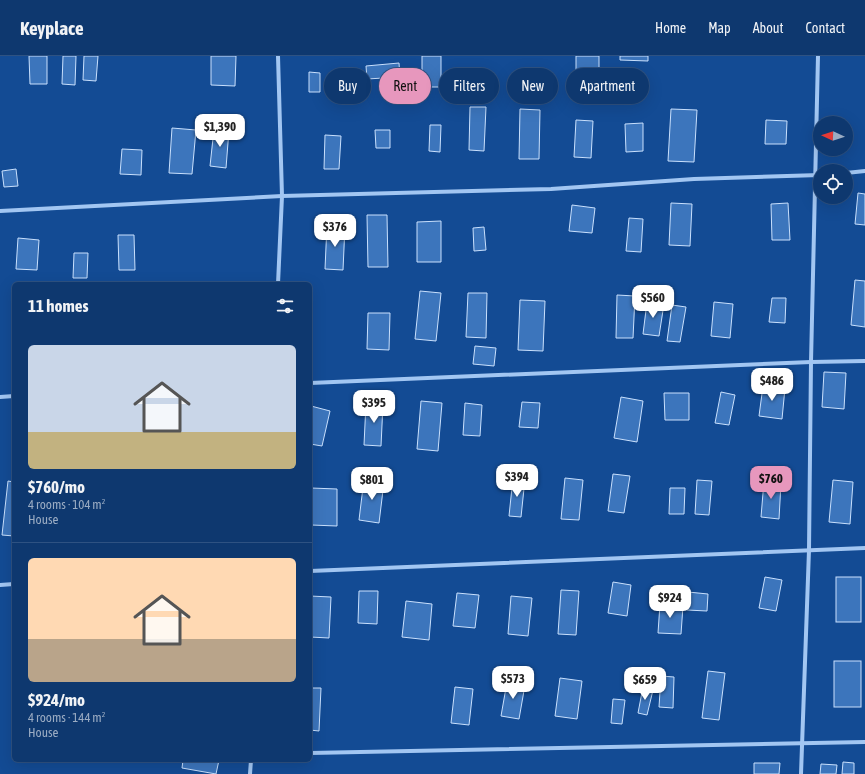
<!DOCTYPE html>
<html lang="en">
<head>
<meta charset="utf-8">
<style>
	body { margin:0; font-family:"Asap Condensed",sans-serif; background:#173f74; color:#f1f3f6; height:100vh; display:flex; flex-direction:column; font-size:15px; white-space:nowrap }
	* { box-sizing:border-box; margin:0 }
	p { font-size:13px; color:#9bacc3 }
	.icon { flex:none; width:22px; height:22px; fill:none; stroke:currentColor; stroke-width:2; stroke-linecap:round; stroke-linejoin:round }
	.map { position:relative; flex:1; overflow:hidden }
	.details { position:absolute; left:12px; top:226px; width:300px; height:480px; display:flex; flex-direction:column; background:#0e386f; border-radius:6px; box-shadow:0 4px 16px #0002,0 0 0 1px #2e5282 }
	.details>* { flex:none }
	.hud { position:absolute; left:324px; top:12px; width:380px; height:36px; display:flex; gap:8px }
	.needle { width:26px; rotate:273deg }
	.fabs { position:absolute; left:813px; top:60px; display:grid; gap:8px }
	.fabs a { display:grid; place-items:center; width:40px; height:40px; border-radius:50%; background:#0e386f; box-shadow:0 4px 16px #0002,0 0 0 1px #2e5282; font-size:20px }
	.price { position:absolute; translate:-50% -34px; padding:0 9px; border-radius:8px; background:#fff; color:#222; font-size:13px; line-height:26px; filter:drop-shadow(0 1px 2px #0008) }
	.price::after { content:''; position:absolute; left:50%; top:24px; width:12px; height:9px; margin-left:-6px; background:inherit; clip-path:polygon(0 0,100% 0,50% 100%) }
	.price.selected { background:#e797bd; color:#111 }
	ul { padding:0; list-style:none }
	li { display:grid; align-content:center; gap:8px; height:212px; padding:0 16px }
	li+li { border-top:1px solid #2e5282 }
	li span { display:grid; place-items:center; height:124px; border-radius:6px; color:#555 }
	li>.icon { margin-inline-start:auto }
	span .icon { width:72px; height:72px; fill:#fffc; stroke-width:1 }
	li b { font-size:17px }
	h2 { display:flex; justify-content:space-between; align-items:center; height:48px; padding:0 16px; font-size:17px }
	.chip { padding:0 14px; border-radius:18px; background:#0e386f; box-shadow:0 4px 16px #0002,0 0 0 1px #2e5282; font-size:14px; line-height:36px }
	.chip.selected { background:#e797bd; color:#111 }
	header { display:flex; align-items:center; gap:24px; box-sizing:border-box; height:56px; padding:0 20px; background:#0e386f; border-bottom:1px solid #2e5282 }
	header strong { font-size:19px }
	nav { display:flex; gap:22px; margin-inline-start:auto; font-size:14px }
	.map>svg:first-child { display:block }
	.building { fill:#3c75bc; stroke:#c9e0fd }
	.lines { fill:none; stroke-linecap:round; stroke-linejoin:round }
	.minor { stroke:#a2c6f2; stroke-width:4 }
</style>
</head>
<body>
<header>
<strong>Keyplace</strong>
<nav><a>Home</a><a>Map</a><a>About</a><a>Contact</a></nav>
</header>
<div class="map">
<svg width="865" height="718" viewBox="0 0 865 718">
	<rect width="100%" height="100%" fill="#134b94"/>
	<!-- building -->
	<g class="building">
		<polygon points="29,0 47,0 47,28 30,28"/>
		<polygon points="63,0 76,0 75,29 62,28"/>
		<polygon points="84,0 98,0 96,25 83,24"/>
		<polygon points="211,0 236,0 235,30 211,29"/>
		<rect x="422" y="0" width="19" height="31"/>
		<polygon points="576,0 599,0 599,16 576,17"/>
		<polygon points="620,0 648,0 648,5 620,4"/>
		<polygon points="399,7 400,21 367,23 366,10"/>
		<polygon points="309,16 320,17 320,36 309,36"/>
		<polygon points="470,51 486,51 484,95 469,94"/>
		<polygon points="520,53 540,54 539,103 519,103"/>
		<polygon points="671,53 697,54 694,106 668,105"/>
		<polygon points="576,64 593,65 591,102 574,101"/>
		<polygon points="766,64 787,65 786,88 765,88"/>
		<polygon points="643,67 643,95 626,96 625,68"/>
		<polygon points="430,69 441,69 440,96 429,95"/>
		<polygon points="172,72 196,74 192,118 169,117"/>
		<polygon points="214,73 229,74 226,112 210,110"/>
		<polygon points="375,74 390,74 390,92 376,92"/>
		<polygon points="325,79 341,80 339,113 324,113"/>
		<polygon points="122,93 142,94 141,119 120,118"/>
		<polygon points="16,113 18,130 4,131 2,115"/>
		<polygon points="858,137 865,138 865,169 855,168"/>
		<polygon points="671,147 692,148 690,190 669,189"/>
		<polygon points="788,147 790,184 772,184 771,148"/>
		<polygon points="572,149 595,152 592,177 569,175"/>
		<polygon points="367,159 387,159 388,211 368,211"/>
		<polygon points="629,162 643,163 641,196 626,195"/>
		<polygon points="441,165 441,206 417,206 417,166"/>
		<polygon points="327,169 345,170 343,214 325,213"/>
		<polygon points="484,171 486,194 474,195 473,172"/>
		<polygon points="118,179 134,179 135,214 119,214"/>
		<polygon points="18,182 39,184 37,214 16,213"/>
		<polygon points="74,197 88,197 87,222 73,222"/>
		<polygon points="855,224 865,225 865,271 851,269"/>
		<polygon points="420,235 441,237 436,285 415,283"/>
		<polygon points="468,237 487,237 486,282 466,281"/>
		<polygon points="617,239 635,240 633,282 616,282"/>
		<polygon points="772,242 786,242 785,267 769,266"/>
		<polygon points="520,244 545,245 543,295 518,294"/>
		<polygon points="647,246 664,248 659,280 643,278"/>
		<polygon points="714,246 733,248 730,282 711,280"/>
		<polygon points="672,249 686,251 680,286 667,285"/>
		<polygon points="368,257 390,257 389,294 367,293"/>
		<polygon points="475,290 496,292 494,310 473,308"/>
		<polygon points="824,316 846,317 844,353 822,351"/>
		<polygon points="763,330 785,332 782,363 759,360"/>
		<polygon points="721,336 735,339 729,369 715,367"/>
		<polygon points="664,337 689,337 689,364 665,364"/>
		<polygon points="621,341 643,345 637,386 614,382"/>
		<polygon points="421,345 442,347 438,395 417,393"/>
		<polygon points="522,346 540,347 538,372 519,371"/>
		<polygon points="366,347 383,348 381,390 364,389"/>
		<polygon points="465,347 482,349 480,380 463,379"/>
		<polygon points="311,350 330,355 322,390 310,388"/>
		<polygon points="613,418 630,420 624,457 608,455"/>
		<polygon points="513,422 525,423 521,461 509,460"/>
		<polygon points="565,422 583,424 579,464 561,463"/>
		<polygon points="364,423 384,426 379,467 359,464"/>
		<polygon points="697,424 712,425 709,459 695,458"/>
		<polygon points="833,424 853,426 850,468 829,466"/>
		<polygon points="8,425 14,426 14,480 2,479"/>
		<polygon points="764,425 781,427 779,463 761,461"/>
		<polygon points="311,432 337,433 337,470 311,469"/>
		<polygon points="670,432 685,432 684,458 669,458"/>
		<polygon points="765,521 782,524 776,555 759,552"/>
		<rect x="836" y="521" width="25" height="45"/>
		<polygon points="613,526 631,529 627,560 608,557"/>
		<polygon points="561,534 579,535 576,579 558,578"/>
		<polygon points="359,535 378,535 377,568 358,567"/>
		<polygon points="688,536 708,538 707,555 687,554"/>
		<polygon points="457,537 479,539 475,572 453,570"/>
		<polygon points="310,540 331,541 329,582 310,581"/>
		<polygon points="511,540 532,542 528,580 508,578"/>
		<polygon points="406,545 432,548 429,584 402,581"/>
		<polygon points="660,548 683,550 681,578 658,577"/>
		<rect x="834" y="605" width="27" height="46"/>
		<polygon points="708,615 725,617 719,664 702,662"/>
		<polygon points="661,620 674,621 673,652 659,651"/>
		<polygon points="560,622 582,625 577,663 555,660"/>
		<polygon points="507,626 525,629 519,663 501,660"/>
		<polygon points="455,631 473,633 469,669 451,667"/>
		<polygon points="643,631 653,634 647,659 638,657"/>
		<polygon points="310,632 321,632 319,675 310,674"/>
		<polygon points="613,643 625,644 622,668 611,667"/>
		<polygon points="183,704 219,704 216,718 182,712"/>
		<polygon points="843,706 854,707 854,718 842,718"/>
		<polygon points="754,707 780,707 779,718 754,718"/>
		<polygon points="821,708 837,709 836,718 820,718"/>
	</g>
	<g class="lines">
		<!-- minor -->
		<g class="minor">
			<polyline points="278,0 282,140 278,228"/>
			<polyline points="846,117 865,115"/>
			<polyline points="0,155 282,140 551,133 694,123 820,119"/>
			<polyline points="310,327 811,306 865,305"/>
			<polyline points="0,341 14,340"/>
			<polyline points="310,515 865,492"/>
			<polyline points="0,529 14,528"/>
			<polyline points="310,697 865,686"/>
			<polyline points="250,718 251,704"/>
			<polyline points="801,718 809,494 811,306 818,0"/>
		</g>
	</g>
</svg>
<div class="fabs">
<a><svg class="needle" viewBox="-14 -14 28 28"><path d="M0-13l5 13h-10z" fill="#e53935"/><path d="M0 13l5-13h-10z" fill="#9bacc3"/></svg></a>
<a><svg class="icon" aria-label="locate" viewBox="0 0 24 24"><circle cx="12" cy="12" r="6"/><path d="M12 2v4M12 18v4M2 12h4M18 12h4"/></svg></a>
</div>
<b class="price" style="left:220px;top:92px">$1,390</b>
<b class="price" style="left:335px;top:192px">$376</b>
<b class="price" style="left:653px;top:263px">$560</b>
<b class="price" style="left:772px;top:346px">$486</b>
<b class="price" style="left:374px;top:368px">$395</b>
<b class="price" style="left:517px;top:442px">$394</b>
<b class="price selected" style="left:771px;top:444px">$760</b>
<b class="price" style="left:372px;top:445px">$801</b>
<b class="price" style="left:670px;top:563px">$924</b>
<b class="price" style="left:513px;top:644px">$573</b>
<b class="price" style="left:645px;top:645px">$659</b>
<div class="hud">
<a class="chip">Buy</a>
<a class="chip selected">Rent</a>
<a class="chip">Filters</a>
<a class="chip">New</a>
<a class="chip">Apartment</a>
</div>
<section class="details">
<h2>11 homes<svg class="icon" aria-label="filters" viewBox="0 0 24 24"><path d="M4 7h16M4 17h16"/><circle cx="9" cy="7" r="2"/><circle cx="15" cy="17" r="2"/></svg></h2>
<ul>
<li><span style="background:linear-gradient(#c9d6e8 70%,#c2b280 0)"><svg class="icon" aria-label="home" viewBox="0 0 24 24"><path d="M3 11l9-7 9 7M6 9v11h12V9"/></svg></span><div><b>$760/mo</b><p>4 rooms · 104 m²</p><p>House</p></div></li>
<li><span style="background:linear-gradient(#ffd9b3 65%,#b9a48a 0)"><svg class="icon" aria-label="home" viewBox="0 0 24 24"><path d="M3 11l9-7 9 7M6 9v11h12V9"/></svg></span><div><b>$924/mo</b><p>4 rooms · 144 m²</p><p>House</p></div></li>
</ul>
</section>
</div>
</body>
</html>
